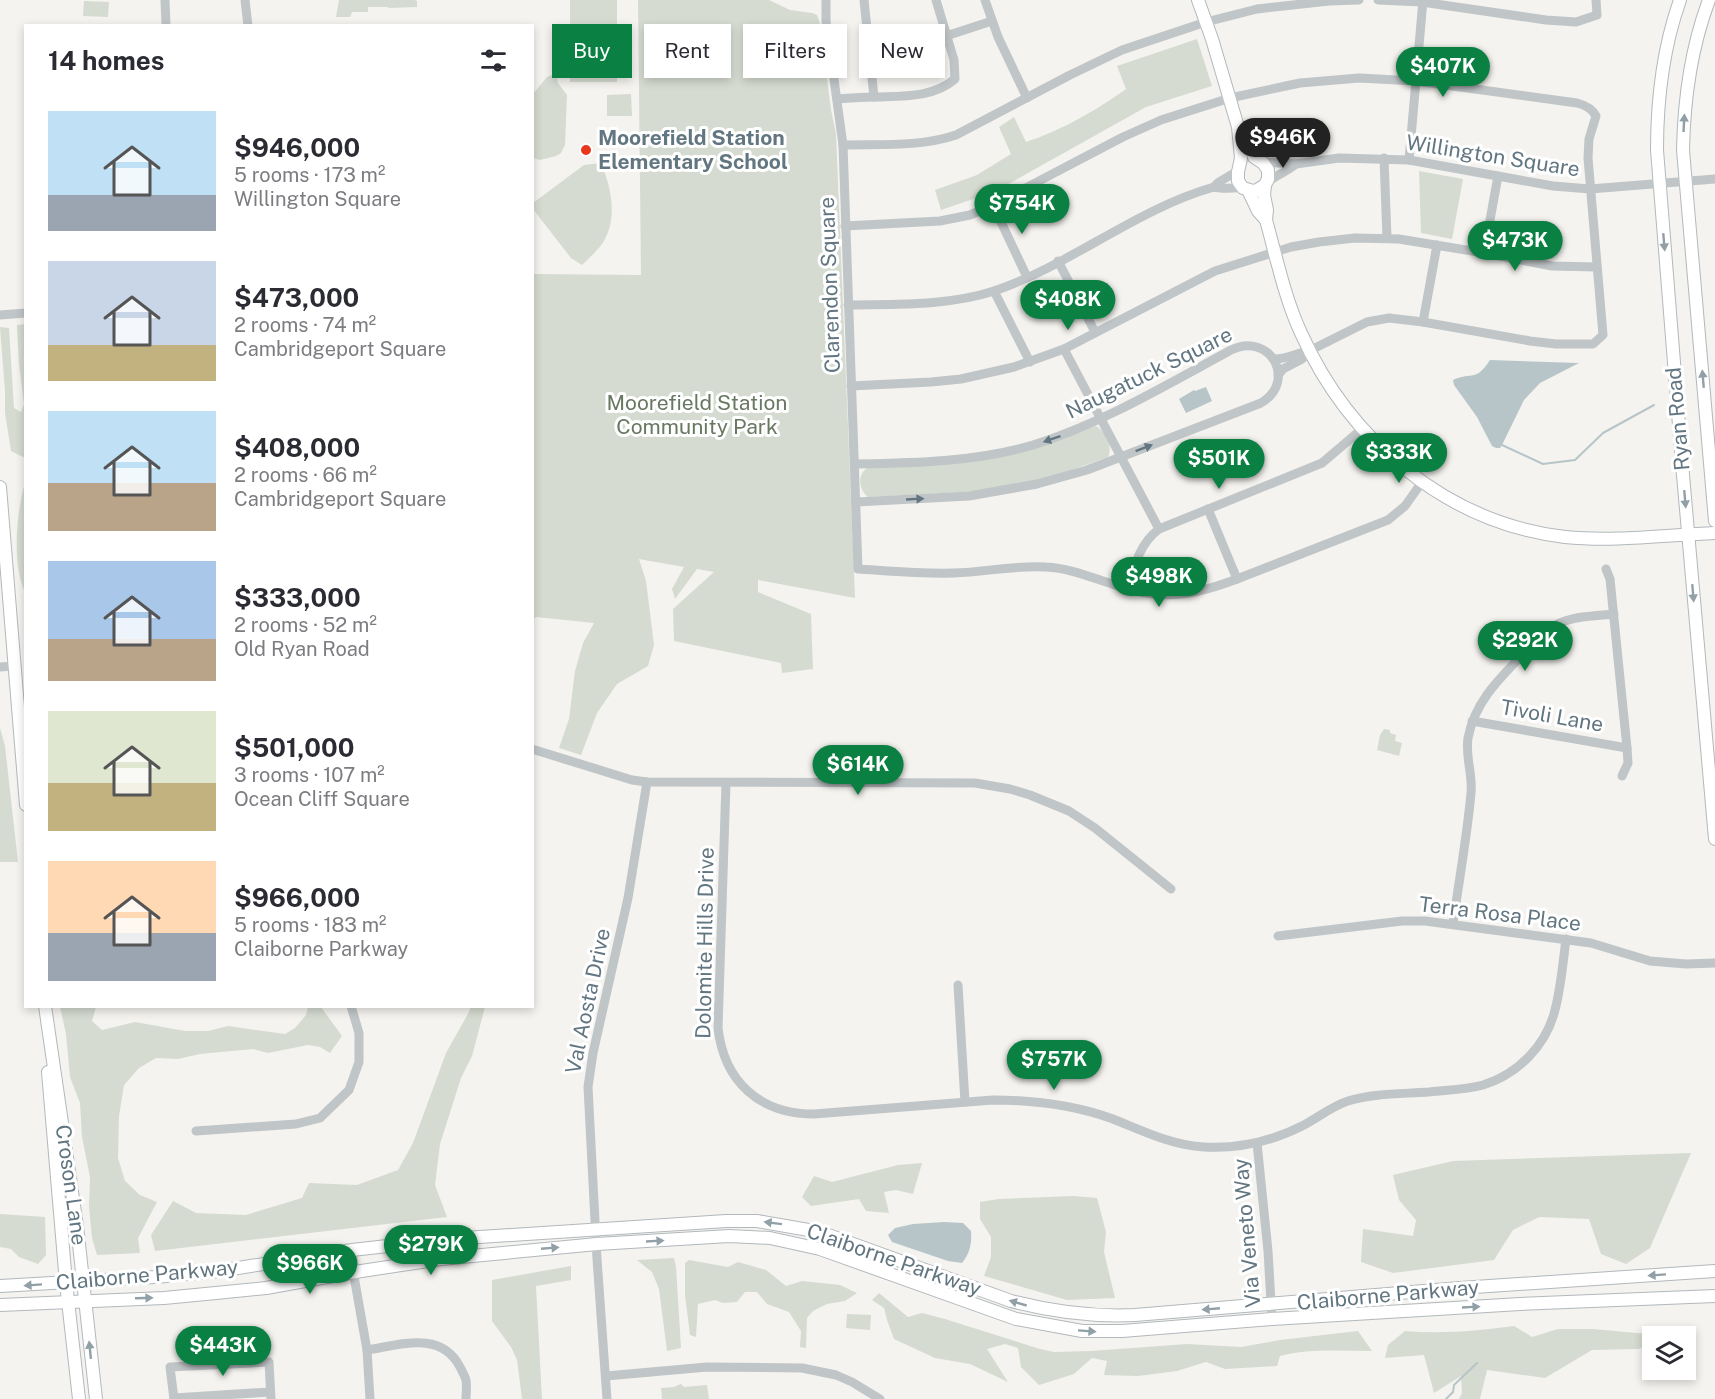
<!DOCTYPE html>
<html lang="en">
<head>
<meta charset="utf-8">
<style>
	body { margin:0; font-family:"Public Sans",sans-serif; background:#f2f2f3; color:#2b2b33; height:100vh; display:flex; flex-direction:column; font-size:22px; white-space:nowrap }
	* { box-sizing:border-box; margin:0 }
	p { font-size:20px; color:#7c7c81 }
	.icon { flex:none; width:33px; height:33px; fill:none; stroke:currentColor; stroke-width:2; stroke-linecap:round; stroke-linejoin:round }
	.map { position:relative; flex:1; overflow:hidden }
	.panel { position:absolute; left:24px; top:24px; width:510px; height:984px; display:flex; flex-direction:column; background:#fff; border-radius:0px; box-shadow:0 3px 9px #0003 }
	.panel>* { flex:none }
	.banner { position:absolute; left:552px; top:24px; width:570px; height:54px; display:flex; gap:12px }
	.buttons { position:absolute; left:1642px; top:1326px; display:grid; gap:12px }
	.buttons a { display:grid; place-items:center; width:54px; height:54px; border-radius:0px; background:#fff; box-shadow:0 3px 9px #0003; font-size:30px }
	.price { position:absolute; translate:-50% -51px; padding:0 14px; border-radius:21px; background:#0b8043; color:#fff; font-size:20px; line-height:39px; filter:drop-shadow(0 2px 3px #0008) }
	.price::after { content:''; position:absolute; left:50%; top:36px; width:18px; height:14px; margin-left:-9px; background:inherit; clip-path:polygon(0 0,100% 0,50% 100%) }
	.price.selected { background:#222; color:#fff }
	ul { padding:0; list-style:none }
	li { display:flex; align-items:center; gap:18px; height:150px; padding:0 24px }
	li span { display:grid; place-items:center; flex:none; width:168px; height:120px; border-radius:0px; color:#555 }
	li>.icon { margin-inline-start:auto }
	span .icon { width:72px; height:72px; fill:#fffc; stroke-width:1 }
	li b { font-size:26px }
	h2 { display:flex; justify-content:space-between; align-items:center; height:72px; padding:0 24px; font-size:26px }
	.tag { padding:0 21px; border-radius:0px; background:#fff; box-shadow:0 3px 9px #0003; font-size:21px; line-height:54px }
	.tag.selected { background:#0b8043; color:#fff }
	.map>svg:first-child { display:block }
	.green { fill:#d5dbd0 }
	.water { fill:#b7c5c8 }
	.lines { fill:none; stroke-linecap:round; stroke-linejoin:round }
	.stream { stroke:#b7c5c8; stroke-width:2 }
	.secondary-casing { stroke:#b2b8bc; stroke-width:14 }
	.street { stroke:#c0c5c7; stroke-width:9 }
	.secondary { stroke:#fff; stroke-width:12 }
	.oneway { fill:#919fa7 }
	.oneway2 { fill:#627681 }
	.poi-dot { fill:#e8381b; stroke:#fff; stroke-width:2 }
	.labels { text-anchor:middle; stroke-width:6; stroke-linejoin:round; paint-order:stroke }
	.poi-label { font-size:21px; font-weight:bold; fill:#627681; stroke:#fff; text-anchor:start }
	.street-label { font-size:21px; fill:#627681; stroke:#fff }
	.park-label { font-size:21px; fill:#687861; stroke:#fff }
</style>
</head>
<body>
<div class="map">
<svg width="1715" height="1399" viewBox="0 0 1715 1399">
	<rect width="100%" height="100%" fill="#f4f3ef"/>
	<!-- green -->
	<g class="green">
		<polygon points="339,0 415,0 417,1 417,7 389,8 388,7 368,7 368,12 352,12 350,17 336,17"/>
		<rect x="570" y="0" width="47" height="82"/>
		<polygon points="638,0 769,0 790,10 812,13 817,15 820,24 831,110 836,134 855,598 758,580 758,592 811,614 813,669 782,673 781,663 674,641 673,609 714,572 697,569 675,599 672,589 684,567 639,559 646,581 654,645 648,666 617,684 597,713 581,755 559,748 569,719 575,671 583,643 594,623 536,617 533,619 532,274 641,275"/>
		<polygon points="84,1 109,2 108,17 83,16"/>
		<path d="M1197 39 1212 86 1146 107 1005 186 976 198 941 210 935 190 977 175 1011 154 999 127 1014 117 1026 142C1060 131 1097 110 1126 89L1117 66Z"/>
		<polygon points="552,75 557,78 558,83 567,95 565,145 561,153 556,156 540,160 533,158 533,94 547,77"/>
		<polygon points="631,94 632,116 607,116 607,95"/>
		<path d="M601 163C612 189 618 220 602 244 596 252 589 258 582 265L571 258 533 209V203L584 165Z"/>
		<polygon points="1419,171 1463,179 1452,239 1421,233"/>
		<polygon points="25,324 26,324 25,458 11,451 5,413 5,391 0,327 9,328 14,408 21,412 24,404 19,365 17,325"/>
		<path d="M1096 426C1106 432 1113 446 1108 457L1052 477 982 491 868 497C858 489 857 473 869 467L958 462Z"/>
		<path d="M25 483 26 592H25C12 565 16 513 25 483Z"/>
		<polygon points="0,728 5,746 18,862 0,862"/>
		<polygon points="1384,729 1390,730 1390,733 1396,735 1395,741 1402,743 1399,756 1377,750 1380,735"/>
		<polygon points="471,1006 485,1007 472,1056 461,1078 440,1144 435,1185 447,1217 155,1251 151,1235 173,1201 196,1213 246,1215 302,1198 309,1183 357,1185 398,1170 413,1143 446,1053 469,1012"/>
		<polygon points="60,1007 96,1007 92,1021 102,1030 135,1022 185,1031 208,1031 228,1026 285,1034 295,1028 306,1015 308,1007 321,1007 342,1036 330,1053 320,1047 308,1045 268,1053 253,1049 200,1054 178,1059 156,1058 139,1068 124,1085 119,1116 118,1158 125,1181 140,1195 157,1202 138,1238 140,1253 97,1255 92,1238 89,1207 90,1177 82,1137 80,1103 70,1077 66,1034"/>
		<polygon points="1691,1153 1650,1248 1626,1264 1601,1254 1589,1219 1539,1217 1513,1230 1494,1260 1393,1273 1361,1262 1363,1229 1413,1236 1416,1220 1399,1200 1393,1175 1453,1161"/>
		<polygon points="922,1163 913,1194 896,1190 884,1192 889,1213 866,1211 859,1199 811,1206 802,1197 814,1176 832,1182 898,1165"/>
		<polygon points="1073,1196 1097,1198 1106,1232 1104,1252 1115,1298 1067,1300 984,1276 991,1257 991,1237 980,1219 980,1202 999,1199"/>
		<polygon points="0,1214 45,1217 46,1255 38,1264 19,1257 11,1249 0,1247"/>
		<polygon points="674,1258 676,1267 681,1348 667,1351 659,1289 652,1272 637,1260"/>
		<polygon points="689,1260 728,1267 738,1262 766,1270 786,1286 802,1281 840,1285 857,1293 845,1301 827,1304 813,1311 807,1318 806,1348 800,1347 801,1331 789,1312 767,1304 757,1292 745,1292 737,1302 723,1303 715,1300 698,1304 696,1337 690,1335 685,1295 685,1263"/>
		<polygon points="571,1266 571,1280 536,1286 542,1399 522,1399 517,1360 511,1347 492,1321 492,1280"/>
		<path d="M879 1293 908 1317 922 1313 945 1319 1040 1349 1054 1352 1091 1351 1187 1344 1241 1347 1280 1340 1358 1331 1372 1351C1341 1351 1310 1348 1280 1356L1277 1366 1225 1369 1206 1362 1177 1371 1138 1376 1104 1375 1107 1361 1092 1358 1074 1374 1039 1385 1021 1367 1018 1348 1005 1344 987 1349 1008 1382 970 1364 935 1358 894 1339 887 1320 884 1308 872 1300Z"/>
		<polygon points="847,1314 871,1315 870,1330 846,1328"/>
		<path d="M1514 1326 1532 1337 1558 1329H1593L1659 1335 1691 1329 1693 1334 1681 1336H1653V1345L1638 1349 1592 1350 1545 1378 1487 1370 1480 1399H1459L1462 1393 1461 1376 1434 1393 1424 1355 1385 1358 1388 1345 1405 1331C1442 1334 1477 1331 1514 1326Z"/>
		<polygon points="681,1384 684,1387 707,1385 709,1399 662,1399 661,1388 674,1387"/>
	</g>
	<!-- water -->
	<g class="water">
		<path d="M1490 360 1579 363 1540 383 1524 400 1502 445 1500 448H1496L1492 446 1477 417 1454 385 1453 380C1473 371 1475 383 1490 360Z"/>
		<polygon points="1206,387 1212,401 1186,413 1179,399 1194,390 1195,391"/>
		<path d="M944 1222 963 1223 971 1231C972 1243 970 1253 962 1263L948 1261 892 1242 888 1235 895 1228 913 1224Z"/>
	</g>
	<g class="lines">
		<!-- stream -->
		<g class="stream">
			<polyline points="1502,445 1543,464 1575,460 1603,433 1654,405"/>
			<polyline points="1446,1399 1453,1392 1454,1385 1477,1363"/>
		</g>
		<defs>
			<g id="secondary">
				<polyline points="1198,0 1212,39 1238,127 1241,158 1238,172 1238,181 1243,188 1253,191 1257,190 1265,185"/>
				<path d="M1680 0C1663 48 1657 99 1657 150L1683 475 1715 839"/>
				<path d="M1709 0C1691 48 1684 99 1683 150L1715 521"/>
				<polyline points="1239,128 1247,140 1254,157 1263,163 1268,170 1268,179 1265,185 1264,195 1267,210 1266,220"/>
				<path d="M1248 190 1258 211 1266 220C1276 256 1285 299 1301 333 1349 440 1446 523 1565 537 1615 542 1665 535 1715 533"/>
				<polyline points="0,487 26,805"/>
				<polyline points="45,1006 77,1226 96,1399"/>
				<polyline points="48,1072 66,1283 79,1399"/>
				<path d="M0 1286 155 1277 219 1271 352 1250 449 1239 726 1221H757L820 1232 1011 1301C1053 1312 1092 1317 1135 1315L1460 1288 1715 1271"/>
				<polyline points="0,1305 164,1298 216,1293 266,1288 355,1272 441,1259 597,1244 729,1236 770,1238 820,1249 1016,1319 1082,1331 1122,1331 1272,1319 1520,1304 1715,1296"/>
			</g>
		</defs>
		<!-- secondary casing -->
		<use href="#secondary" class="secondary-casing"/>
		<!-- street -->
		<g class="street">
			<polyline points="165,0 166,26"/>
			<polyline points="245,0 248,26"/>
			<path d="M826 0V21L843 145 858 569C890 571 922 574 954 573 985 572 1016 565 1046 567 1069 568 1090 577 1112 584 1160 601 1190 597 1237 579L1388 520 1405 506 1422 482"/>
			<polyline points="864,0 874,97"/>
			<polyline points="985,0 998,37 1027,98"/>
			<polyline points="1378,0 1422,2 1546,20 1576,22 1597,15 1596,0"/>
			<polyline points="946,36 992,21"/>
			<path d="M837 99C850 98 862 97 875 97 902 96 933 98 955 79L954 60 936 0"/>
			<path d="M843 145C881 144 920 147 956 135L1070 75 1122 50 1206 22 1257 9 1329 1 1359 0"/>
			<polyline points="1384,158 1387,238"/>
			<polyline points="1409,160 1423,0"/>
			<polyline points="1261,162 1296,164 1339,158 1409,160 1553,186 1590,189 1715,179"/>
			<path d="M1267 183C1275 175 1287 172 1296 164"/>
			<polyline points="1214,187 1219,182 1239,170"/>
			<polyline points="993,205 1027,277"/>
			<path d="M845 226 940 221 970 215 993 205 1123 137 1161 120 1230 98 1300 83 1359 78 1416 81 1577 103C1585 105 1592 108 1596 116L1589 139 1588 158 1603 335 1593 344H1556L1530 341 1423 322 1389 318 1367 322 1309 351C1297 353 1287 359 1275 359"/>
			<polyline points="1484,253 1498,176"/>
			<polyline points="1058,261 1095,332"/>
			<polyline points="994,291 1030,362"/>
			<path d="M848 305C896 304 948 306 994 291 1071 265 1136 209 1214 187 1224 190 1234 187 1244 188"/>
			<polyline points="0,315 26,313"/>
			<polyline points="1423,322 1437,245"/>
			<polyline points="1064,349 1159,529"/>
			<polyline points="1278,375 1283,369 1302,359 1309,351"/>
			<polyline points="851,386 931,382 961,379 1014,367 1064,349 1215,271 1291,247 1319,242 1355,238 1399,239 1484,253 1552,266 1597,267"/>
			<path d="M855 464C914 463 975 462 1033 445 1101 424 1168 384 1231 350 1270 331 1298 381 1261 403L1087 470 1037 484 969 496 856 502"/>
			<polyline points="1208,509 1237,579"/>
			<polyline points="1606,569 1610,579 1627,748 1628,763 1622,776"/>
			<path d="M1128 590C1134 567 1139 544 1159 529L1322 463 1362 429"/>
			<polyline points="0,667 14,666"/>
			<polyline points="1472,721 1627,748"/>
			<polyline points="532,749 632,780 647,782 975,783 1010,789 1030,795 1069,811 1095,828 1171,889"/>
			<path d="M726 783 718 1028C724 1081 759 1114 814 1114L993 1100C1034 1100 1074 1105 1113 1119 1143 1131 1171 1145 1204 1147 1238 1149 1273 1141 1304 1125 1319 1117 1332 1106 1348 1101 1374 1093 1402 1094 1429 1092 1446 1090 1465 1090 1483 1085 1518 1074 1546 1046 1555 1010 1561 987 1563 962 1566 939"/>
			<path d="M1453 924C1459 880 1467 837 1471 793 1473 774 1465 757 1468 738 1475 701 1500 678 1525 652 1534 642 1544 631 1556 625 1572 616 1595 616 1614 614"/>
			<polyline points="1278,936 1402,921 1425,921 1591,943 1650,961 1686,964 1715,963"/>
			<polyline points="958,985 965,1102"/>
			<polyline points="196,1131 296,1124 320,1118 349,1090 359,1062 359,1033 351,1006"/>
			<polyline points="1257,1143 1268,1251 1272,1319"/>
			<polyline points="352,1250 355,1282 367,1350 370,1399"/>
			<path d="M367 1350C400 1345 441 1330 460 1367 462 1371 465 1376 466 1380 467 1386 466 1393 466 1399"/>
			<polyline points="606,1376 707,1367 802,1368 836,1375 852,1382 880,1399"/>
			<polyline points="174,1398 270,1392"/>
			<polyline points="174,1399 170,1367 269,1362 271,1399"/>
			<polyline points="607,1399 597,1259 588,1087 593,1053 628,898 647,782"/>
		</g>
		<!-- secondary -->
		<use href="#secondary" class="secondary"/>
	</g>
	<!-- one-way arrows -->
	<defs><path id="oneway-solid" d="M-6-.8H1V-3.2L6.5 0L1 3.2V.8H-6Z" transform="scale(1.5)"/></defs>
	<g class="oneway">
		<use href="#oneway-solid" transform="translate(1684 123) rotate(-87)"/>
		<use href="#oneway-solid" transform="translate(1664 242) rotate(85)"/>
		<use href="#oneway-solid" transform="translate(1703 379) rotate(-95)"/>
		<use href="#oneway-solid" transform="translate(1685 499) rotate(85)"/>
		<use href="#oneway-solid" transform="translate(1693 593) rotate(85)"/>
		<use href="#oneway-solid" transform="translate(773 1223) rotate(-173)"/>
		<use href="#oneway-solid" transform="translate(655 1241) rotate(-3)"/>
		<use href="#oneway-solid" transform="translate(550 1248) rotate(-5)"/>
		<use href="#oneway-solid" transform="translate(1657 1275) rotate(176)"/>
		<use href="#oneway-solid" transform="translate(33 1285) rotate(176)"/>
		<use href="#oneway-solid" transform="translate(144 1298) rotate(-2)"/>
		<use href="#oneway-solid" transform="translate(1018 1303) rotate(-164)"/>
		<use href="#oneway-solid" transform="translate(1471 1307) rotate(-3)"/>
		<use href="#oneway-solid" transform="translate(1211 1309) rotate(175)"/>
		<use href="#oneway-solid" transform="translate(1087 1331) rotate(4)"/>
		<use href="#oneway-solid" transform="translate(90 1350) rotate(-96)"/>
	</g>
	<g class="oneway2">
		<use href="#oneway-solid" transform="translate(1052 439) rotate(161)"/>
		<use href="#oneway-solid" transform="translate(1144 448) rotate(-21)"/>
		<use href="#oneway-solid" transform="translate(915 499) rotate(-3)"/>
	</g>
	<!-- markers -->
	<circle class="poi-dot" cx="586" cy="150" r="6"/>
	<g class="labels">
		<!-- poi labels -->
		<g class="poi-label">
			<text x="598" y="145">Moorefield Station<tspan x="598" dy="24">Elementary School</tspan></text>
		</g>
		<!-- street labels -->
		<g class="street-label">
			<text transform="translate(1493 156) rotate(9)" y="7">Willington Square</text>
			<text transform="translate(830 285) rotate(-92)" y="7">Clarendon Square</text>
			<text transform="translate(1149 373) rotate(-26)" y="7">Naugatuck Square</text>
			<text transform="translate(1678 419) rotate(-95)" y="7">Ryan Road</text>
			<text transform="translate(1552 716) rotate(10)" y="7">Tivoli Lane</text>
			<text transform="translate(1500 914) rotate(7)" y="7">Terra Rosa Place</text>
			<text transform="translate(705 943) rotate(-89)" y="7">Dolomite Hills Drive</text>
			<text transform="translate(588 1001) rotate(-78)" y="7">Val Aosta Drive</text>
			<text transform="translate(71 1185) rotate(82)" y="7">Croson Lane</text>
			<text transform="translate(1247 1233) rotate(-95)" y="7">Via Veneto Way</text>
			<text transform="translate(894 1260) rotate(19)" y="7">Claiborne Parkway</text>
			<text transform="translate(147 1275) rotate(-5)" y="7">Claiborne Parkway</text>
			<text transform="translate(1388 1295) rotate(-5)" y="7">Claiborne Parkway</text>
		</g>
		<!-- park labels -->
		<g class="park-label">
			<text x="697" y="410">Moorefield Station<tspan x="697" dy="24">Community Park</tspan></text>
		</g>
	</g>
</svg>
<div class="buttons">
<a><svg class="icon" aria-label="layers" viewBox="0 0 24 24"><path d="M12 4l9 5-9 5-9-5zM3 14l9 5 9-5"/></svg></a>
</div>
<b class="price" style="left:1443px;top:98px">$407K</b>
<b class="price selected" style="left:1283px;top:169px">$946K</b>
<b class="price" style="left:1022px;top:235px">$754K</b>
<b class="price" style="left:1515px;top:272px">$473K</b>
<b class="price" style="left:1068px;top:331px">$408K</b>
<b class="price" style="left:1399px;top:484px">$333K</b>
<b class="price" style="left:1219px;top:490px">$501K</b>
<b class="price" style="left:1159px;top:608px">$498K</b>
<b class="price" style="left:1525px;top:672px">$292K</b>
<b class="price" style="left:858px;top:796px">$614K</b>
<b class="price" style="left:1054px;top:1091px">$757K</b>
<b class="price" style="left:431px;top:1276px">$279K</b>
<b class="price" style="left:310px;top:1295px">$966K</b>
<b class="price" style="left:223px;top:1377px">$443K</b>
<div class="banner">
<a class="tag selected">Buy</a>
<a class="tag">Rent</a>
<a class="tag">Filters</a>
<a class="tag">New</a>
</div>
<section class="panel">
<h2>14 homes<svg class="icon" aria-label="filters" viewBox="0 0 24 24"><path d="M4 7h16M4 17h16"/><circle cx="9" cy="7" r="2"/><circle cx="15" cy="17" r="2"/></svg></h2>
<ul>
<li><span style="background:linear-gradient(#bfe0f5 70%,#9aa5b1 0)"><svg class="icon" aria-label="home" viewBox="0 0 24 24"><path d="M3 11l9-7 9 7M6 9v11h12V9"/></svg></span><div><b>$946,000</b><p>5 rooms · 173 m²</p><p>Willington Square</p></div></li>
<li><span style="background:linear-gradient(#c9d6e8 70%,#c2b280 0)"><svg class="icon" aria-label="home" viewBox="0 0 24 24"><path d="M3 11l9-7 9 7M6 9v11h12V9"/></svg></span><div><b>$473,000</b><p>2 rooms · 74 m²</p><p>Cambridgeport Square</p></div></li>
<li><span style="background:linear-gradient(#bfe0f5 60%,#b9a48a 0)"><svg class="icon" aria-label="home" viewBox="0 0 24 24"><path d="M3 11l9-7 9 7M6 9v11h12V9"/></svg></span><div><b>$408,000</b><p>2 rooms · 66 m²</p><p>Cambridgeport Square</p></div></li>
<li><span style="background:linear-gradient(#a9c7e8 65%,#b9a48a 0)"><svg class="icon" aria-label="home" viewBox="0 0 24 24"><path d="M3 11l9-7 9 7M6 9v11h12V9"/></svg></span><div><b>$333,000</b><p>2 rooms · 52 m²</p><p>Old Ryan Road</p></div></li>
<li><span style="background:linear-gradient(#dfe7d0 60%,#c2b280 0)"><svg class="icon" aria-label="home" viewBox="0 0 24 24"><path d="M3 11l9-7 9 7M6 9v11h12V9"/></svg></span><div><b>$501,000</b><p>3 rooms · 107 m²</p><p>Ocean Cliff Square</p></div></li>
<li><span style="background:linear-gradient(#ffd9b3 60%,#9aa5b1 0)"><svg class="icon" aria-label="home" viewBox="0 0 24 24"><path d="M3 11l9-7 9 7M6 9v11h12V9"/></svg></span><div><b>$966,000</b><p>5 rooms · 183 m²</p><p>Claiborne Parkway</p></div></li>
</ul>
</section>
</div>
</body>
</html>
